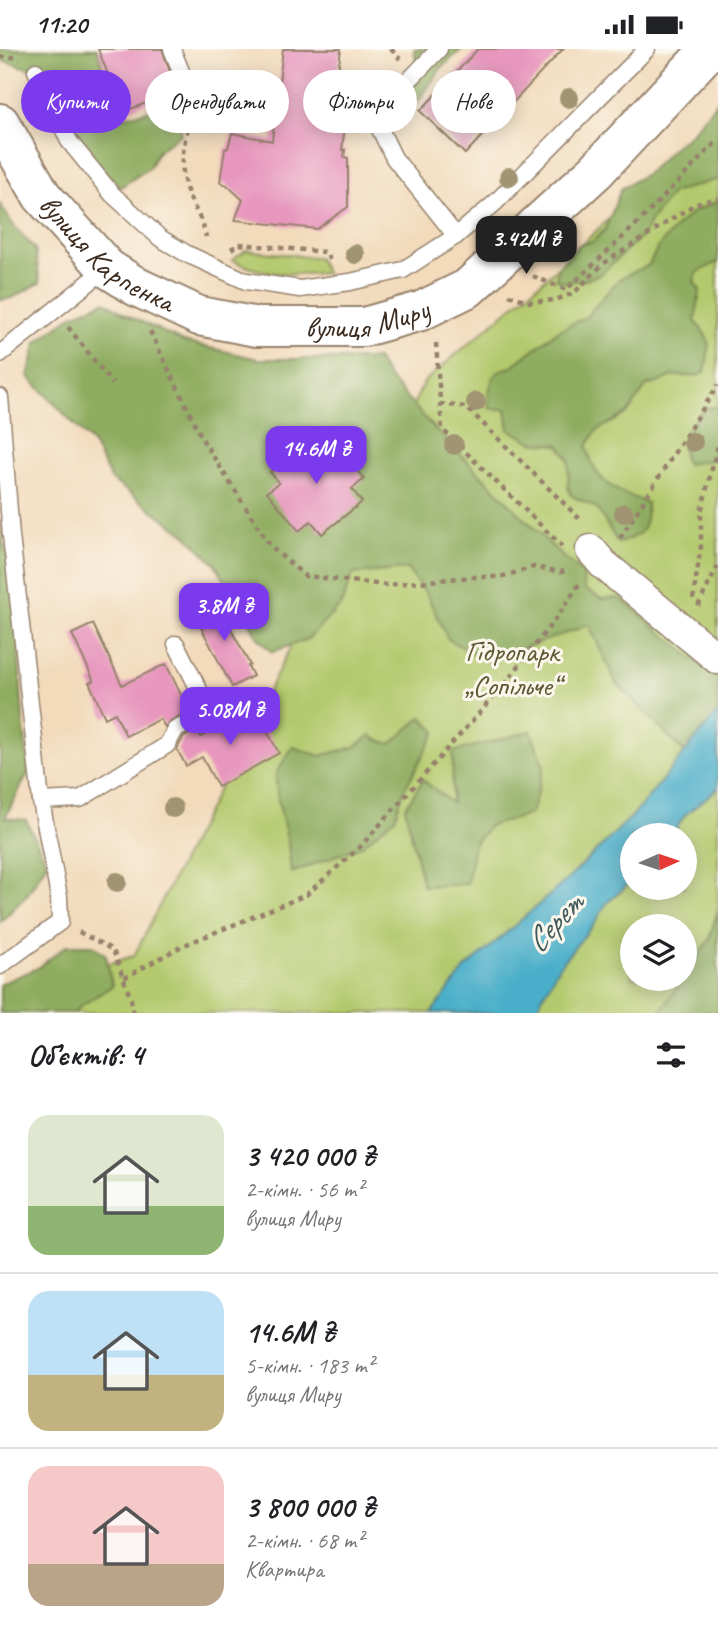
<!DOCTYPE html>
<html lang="uk">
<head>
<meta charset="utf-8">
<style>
	body { margin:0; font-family:Caveat,sans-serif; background:#f6f6f6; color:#202124; height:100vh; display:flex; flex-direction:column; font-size:26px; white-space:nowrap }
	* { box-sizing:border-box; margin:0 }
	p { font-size:23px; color:#757577 }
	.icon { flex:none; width:38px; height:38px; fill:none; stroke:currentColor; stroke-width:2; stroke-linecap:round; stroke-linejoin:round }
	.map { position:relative; height:964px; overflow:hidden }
	.sheet { display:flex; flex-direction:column; background:#fff; flex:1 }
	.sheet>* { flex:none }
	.guide { position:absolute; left:21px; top:21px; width:677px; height:63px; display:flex; gap:14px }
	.needle { width:46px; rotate:87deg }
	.controls { position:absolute; left:620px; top:774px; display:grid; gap:14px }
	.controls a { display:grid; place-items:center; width:77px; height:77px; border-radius:50%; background:#fff; box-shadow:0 4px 18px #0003; font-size:35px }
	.price { position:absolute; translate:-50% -60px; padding:0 16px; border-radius:14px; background:#7c3aed; color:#fff; font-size:23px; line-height:46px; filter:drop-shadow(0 2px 4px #0008) }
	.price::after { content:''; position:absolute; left:50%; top:42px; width:21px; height:16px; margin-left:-10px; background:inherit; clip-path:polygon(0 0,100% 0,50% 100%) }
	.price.selected { background:#222; color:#fff }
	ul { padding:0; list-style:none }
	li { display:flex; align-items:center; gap:21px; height:175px; padding:0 28px }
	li+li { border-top:2px solid #e0e0e0 }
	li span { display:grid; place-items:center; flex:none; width:196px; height:140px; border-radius:21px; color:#555 }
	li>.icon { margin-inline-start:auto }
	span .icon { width:84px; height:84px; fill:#fffc; stroke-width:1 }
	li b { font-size:30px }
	h2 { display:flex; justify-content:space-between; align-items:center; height:84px; padding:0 28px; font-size:30px }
	.chip { padding:0 24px; border-radius:32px; background:#fff; box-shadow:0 4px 18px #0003; font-size:24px; line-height:63px }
	.chip.selected { background:#7c3aed; color:#fff }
	.status { display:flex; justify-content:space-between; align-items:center; height:49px; padding:0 35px; background:#fff; direction:ltr }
	.status svg { height:19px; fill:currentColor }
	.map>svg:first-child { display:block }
	.green { fill:#b4c96d; stroke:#787a46; stroke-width:2; fill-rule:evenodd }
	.forest { fill:#8fad60; stroke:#656c3f; stroke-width:2 }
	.water { fill:#4aaec9; stroke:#426c74; stroke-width:2 }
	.building { fill:#e797bd }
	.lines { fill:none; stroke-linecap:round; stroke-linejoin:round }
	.lane-casing { stroke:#96826c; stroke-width:19 }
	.street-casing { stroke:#96826c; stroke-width:33 }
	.secondary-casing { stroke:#96826c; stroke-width:42 }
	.path { stroke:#96826c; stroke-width:4.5; stroke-dasharray:5 5; stroke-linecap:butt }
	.lane { stroke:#fff; stroke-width:16 }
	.street { stroke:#fff; stroke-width:30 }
	.secondary { stroke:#fff; stroke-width:38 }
	.tree { fill:#a19472 }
	.labels { text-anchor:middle; stroke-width:6; stroke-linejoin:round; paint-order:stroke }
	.street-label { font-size:30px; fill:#3b2a1e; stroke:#fbf7ec }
	.park-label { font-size:30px; fill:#5f5a36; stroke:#fbf7ec }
	.water-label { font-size:32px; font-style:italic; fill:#40585a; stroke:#fbf7ec }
</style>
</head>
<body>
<div class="status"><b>11:20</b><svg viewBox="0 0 49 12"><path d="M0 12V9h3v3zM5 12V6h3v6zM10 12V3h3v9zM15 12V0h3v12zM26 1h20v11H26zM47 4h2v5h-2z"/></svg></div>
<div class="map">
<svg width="718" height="964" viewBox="0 0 718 964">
	<rect width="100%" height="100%" fill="#fbf7ec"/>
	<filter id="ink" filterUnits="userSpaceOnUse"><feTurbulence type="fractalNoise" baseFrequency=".0143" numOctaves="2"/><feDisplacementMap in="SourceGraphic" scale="14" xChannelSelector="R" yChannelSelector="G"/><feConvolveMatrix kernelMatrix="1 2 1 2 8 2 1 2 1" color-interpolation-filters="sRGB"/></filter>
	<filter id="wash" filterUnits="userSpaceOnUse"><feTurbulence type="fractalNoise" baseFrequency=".00686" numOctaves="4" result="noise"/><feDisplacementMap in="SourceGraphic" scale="28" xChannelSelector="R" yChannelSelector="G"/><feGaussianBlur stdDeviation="1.57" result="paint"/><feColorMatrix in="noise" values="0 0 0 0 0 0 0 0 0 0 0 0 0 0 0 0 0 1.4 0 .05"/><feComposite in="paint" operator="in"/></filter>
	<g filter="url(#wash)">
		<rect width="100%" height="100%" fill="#f2dabb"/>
		<!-- green -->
		<g class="green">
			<path d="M718 51V964H0V947L134 907 425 332 546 229 659 123ZM632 786H684V838H632ZM632 877H684V929H632Z"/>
			<path d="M246 201 318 209 326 224C288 225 267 228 232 211Z"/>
		</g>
		<!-- forest -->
		<g class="forest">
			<polygon points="0,0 97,0 115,54 123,68 162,58 181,70 181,85 158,102 149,119 119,139 96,125 35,21 0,11"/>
			<polygon points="414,0 462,0 442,18 405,71 392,62 417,18"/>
			<path d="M718 55V130L672 144 651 171 644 185 601 225 584 231 562 233 556 230 558 218 580 195 592 193 605 181 621 140 649 123 680 92C694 88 703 65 718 55Z"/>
			<path d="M718 152V213L696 224 694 233 700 241 695 272C714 294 709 296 705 323 695 330 687 326 675 327 665 328 660 336 647 336L627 365 597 381 587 397C594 434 614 441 647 454 646 480 645 486 618 494L597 459 572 447 568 439 569 411 559 396 532 393 509 380 506 360H490L488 347 493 328 501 321 511 318 559 281 586 268 619 230 649 216 658 198 678 176 693 163Z"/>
			<polygon points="0,155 13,176 35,200 40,234 12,249 0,251"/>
			<polygon points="105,252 125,265 184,293 258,310 377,310 388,328 432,377 563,508 583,524 584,540 602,550 619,549 718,630 718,663 685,704 616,634 589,576 486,612 448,590 427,546 407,520 353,525 341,556 308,590 272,603 259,590 215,515 186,486 111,430 93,395 28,327 37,293 73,266"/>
			<path d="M718 357V410L687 415C674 394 690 376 704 360Z"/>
			<polygon points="0,473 3,494 14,526 23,671 29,722 5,769 26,771 47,814 27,846 0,873"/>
			<polygon points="422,668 436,683 403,743 395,769 361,797 291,824 288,794 277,746 276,724 293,698 320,707 355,698 371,686 375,690 391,695"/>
			<polygon points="531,682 544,718 531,765 489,777 474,795 467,835 423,837 405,759 423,731 452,754 453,703"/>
			<polygon points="718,860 718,964 659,964 709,891"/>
			<polygon points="93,896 106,906 112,937 82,956 74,964 0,964 0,935 38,919 67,896"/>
		</g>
		<!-- water -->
		<polygon class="water" points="718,663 718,739 685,766 672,786 632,786 632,832 606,855 595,874 559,917 534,964 431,964 466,919 570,828 636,763"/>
		<g id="blocks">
			<!-- building -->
			<g class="building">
				<polygon points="98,0 162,0 177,42 123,63"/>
				<polygon points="283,0 341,0 336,40 349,42 342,101 345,101 344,108 348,109 348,158 317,180 235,171 243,151 227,136 220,133 225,100 228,99 232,84 272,92"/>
				<polygon points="478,0 563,0 465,105 420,62"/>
				<polygon points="310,390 319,402 333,391 364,430 352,440 362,453 322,485 311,472 299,482 267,443 279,434 270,423"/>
				<polygon points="216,551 250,616 248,617 253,627 232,638 193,563"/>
				<polygon points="93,575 122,636 166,615 189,662 170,672 165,678 160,670 126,687 115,664 105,669 89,633 94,632 72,585"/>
				<polygon points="254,658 279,704 218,738 202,708 186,717 177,700 183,689 197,681 201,688"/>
			</g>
		</g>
	</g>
	<g filter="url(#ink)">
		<use href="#blocks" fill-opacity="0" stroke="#96826c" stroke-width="2"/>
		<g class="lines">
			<defs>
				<g id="lane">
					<polyline points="172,0 196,60"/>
					<polyline points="439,0 374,68 394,109 456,187"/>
					<polyline points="36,22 69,92 112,145 160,189 187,205 246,232 300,240 350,233 403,221 456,187 495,154 647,0"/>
					<polyline points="0,305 107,219"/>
					<polyline points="0,348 11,487 41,752 59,848 60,873 0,917"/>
					<polyline points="41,752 80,750 167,696 175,681 210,663 176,595"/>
				</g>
				<polyline id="street" points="591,501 603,515 718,610"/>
				<g id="secondary">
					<path id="s1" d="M0 74 42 147 107 219 137 238 199 267 257 278H364L421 262 468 239 596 122 710 0"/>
				</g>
			</defs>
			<!-- lane casing -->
			<use href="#lane" class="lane-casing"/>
			<!-- street casing -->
			<use href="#street" class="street-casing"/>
			<!-- secondary casing -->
			<use href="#secondary" class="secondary-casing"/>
			<!-- path -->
			<g class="path">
				<polyline points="391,0 400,10"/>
				<polyline points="0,8 13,8 20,10"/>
				<path d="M188 80C182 97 180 124 187 142 193 158 203 171 206 188"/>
				<polyline points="231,200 239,195 325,203 331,212"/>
				<polyline points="533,227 566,241 641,171 718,91"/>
				<polyline points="509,246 530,253 555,251 574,244 603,215 695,155 718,149"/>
				<polyline points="68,278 113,335"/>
				<polyline points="150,282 204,393 271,498 305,527 386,536 471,528 500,528 534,518 561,523 567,521"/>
				<polyline points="436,294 442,380 562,497"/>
				<polyline points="440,355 466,358 582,472"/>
				<polyline points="620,489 718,336"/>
				<polyline points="693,550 701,497 701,463 718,396"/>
				<polyline points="698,557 718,517"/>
				<polyline points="79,883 113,901 131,950 133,964"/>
				<polyline points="124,929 182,897 306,846 361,797 504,636 560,564 579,535"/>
			</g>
			<!-- lane -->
			<use href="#lane" class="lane"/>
			<!-- street -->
			<use href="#street" class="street"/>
			<!-- secondary -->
			<use href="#secondary" class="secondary"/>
		</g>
		<!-- trees -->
		<g class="tree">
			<circle cx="569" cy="49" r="10"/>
			<circle cx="509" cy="128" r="10"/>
			<circle cx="355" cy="205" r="10"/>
			<circle cx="476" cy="353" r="10"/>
			<circle cx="693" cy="393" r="10"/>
			<circle cx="454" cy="396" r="10"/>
			<circle cx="624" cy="464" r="10"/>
			<circle cx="173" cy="759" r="10"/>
			<circle cx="117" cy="833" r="10"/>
		</g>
	</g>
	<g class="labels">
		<!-- street labels -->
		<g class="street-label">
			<text dy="10" stroke="none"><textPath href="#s1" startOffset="172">вулиця Карпенка</textPath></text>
			<text dy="10" stroke="none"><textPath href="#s1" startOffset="455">вулиця Миру</textPath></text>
		</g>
		<!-- park labels -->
		<g class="park-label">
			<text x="512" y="612">Гідропарк<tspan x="512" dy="34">„Сопільче“</tspan></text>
		</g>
		<!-- water labels -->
		<g class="water-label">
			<text transform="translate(554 873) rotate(-47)" y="11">Серет</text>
		</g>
	</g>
</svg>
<div class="controls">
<a><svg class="needle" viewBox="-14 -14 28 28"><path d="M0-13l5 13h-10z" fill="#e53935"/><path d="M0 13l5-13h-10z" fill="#757577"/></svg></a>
<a><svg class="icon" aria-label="layers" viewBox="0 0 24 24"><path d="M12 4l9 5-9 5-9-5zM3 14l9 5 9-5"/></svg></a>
</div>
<b class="price selected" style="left:526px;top:227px">3.42M ₴</b>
<b class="price" style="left:316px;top:437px">14.6M ₴</b>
<b class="price" style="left:224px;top:594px">3.8M ₴</b>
<b class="price" style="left:230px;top:698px">5.08M ₴</b>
<div class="guide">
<a class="chip selected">Купити</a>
<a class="chip">Орендувати</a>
<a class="chip">Фільтри</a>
<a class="chip">Нове</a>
</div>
</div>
<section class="sheet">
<h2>Об’єктів: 4<svg class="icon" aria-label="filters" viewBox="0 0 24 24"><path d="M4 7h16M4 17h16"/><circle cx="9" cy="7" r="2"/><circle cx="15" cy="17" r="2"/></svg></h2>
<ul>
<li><span style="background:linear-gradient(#dfe7d0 65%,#8fb573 0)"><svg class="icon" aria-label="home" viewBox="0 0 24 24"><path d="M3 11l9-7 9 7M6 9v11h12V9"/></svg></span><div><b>3 420 000 ₴</b><p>2-кімн. · 56 m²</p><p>вулиця Миру</p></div></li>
<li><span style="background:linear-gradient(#bfe0f5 60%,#c2b280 0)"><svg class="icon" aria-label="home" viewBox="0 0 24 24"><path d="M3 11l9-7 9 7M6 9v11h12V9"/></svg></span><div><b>14.6M ₴</b><p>5-кімн. · 183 m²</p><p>вулиця Миру</p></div></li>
<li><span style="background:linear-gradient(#f6c9c9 70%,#b9a48a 0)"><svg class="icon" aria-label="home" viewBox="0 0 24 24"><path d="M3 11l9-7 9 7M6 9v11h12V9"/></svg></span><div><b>3 800 000 ₴</b><p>2-кімн. · 68 m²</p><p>Квартира</p></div></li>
</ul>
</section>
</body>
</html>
